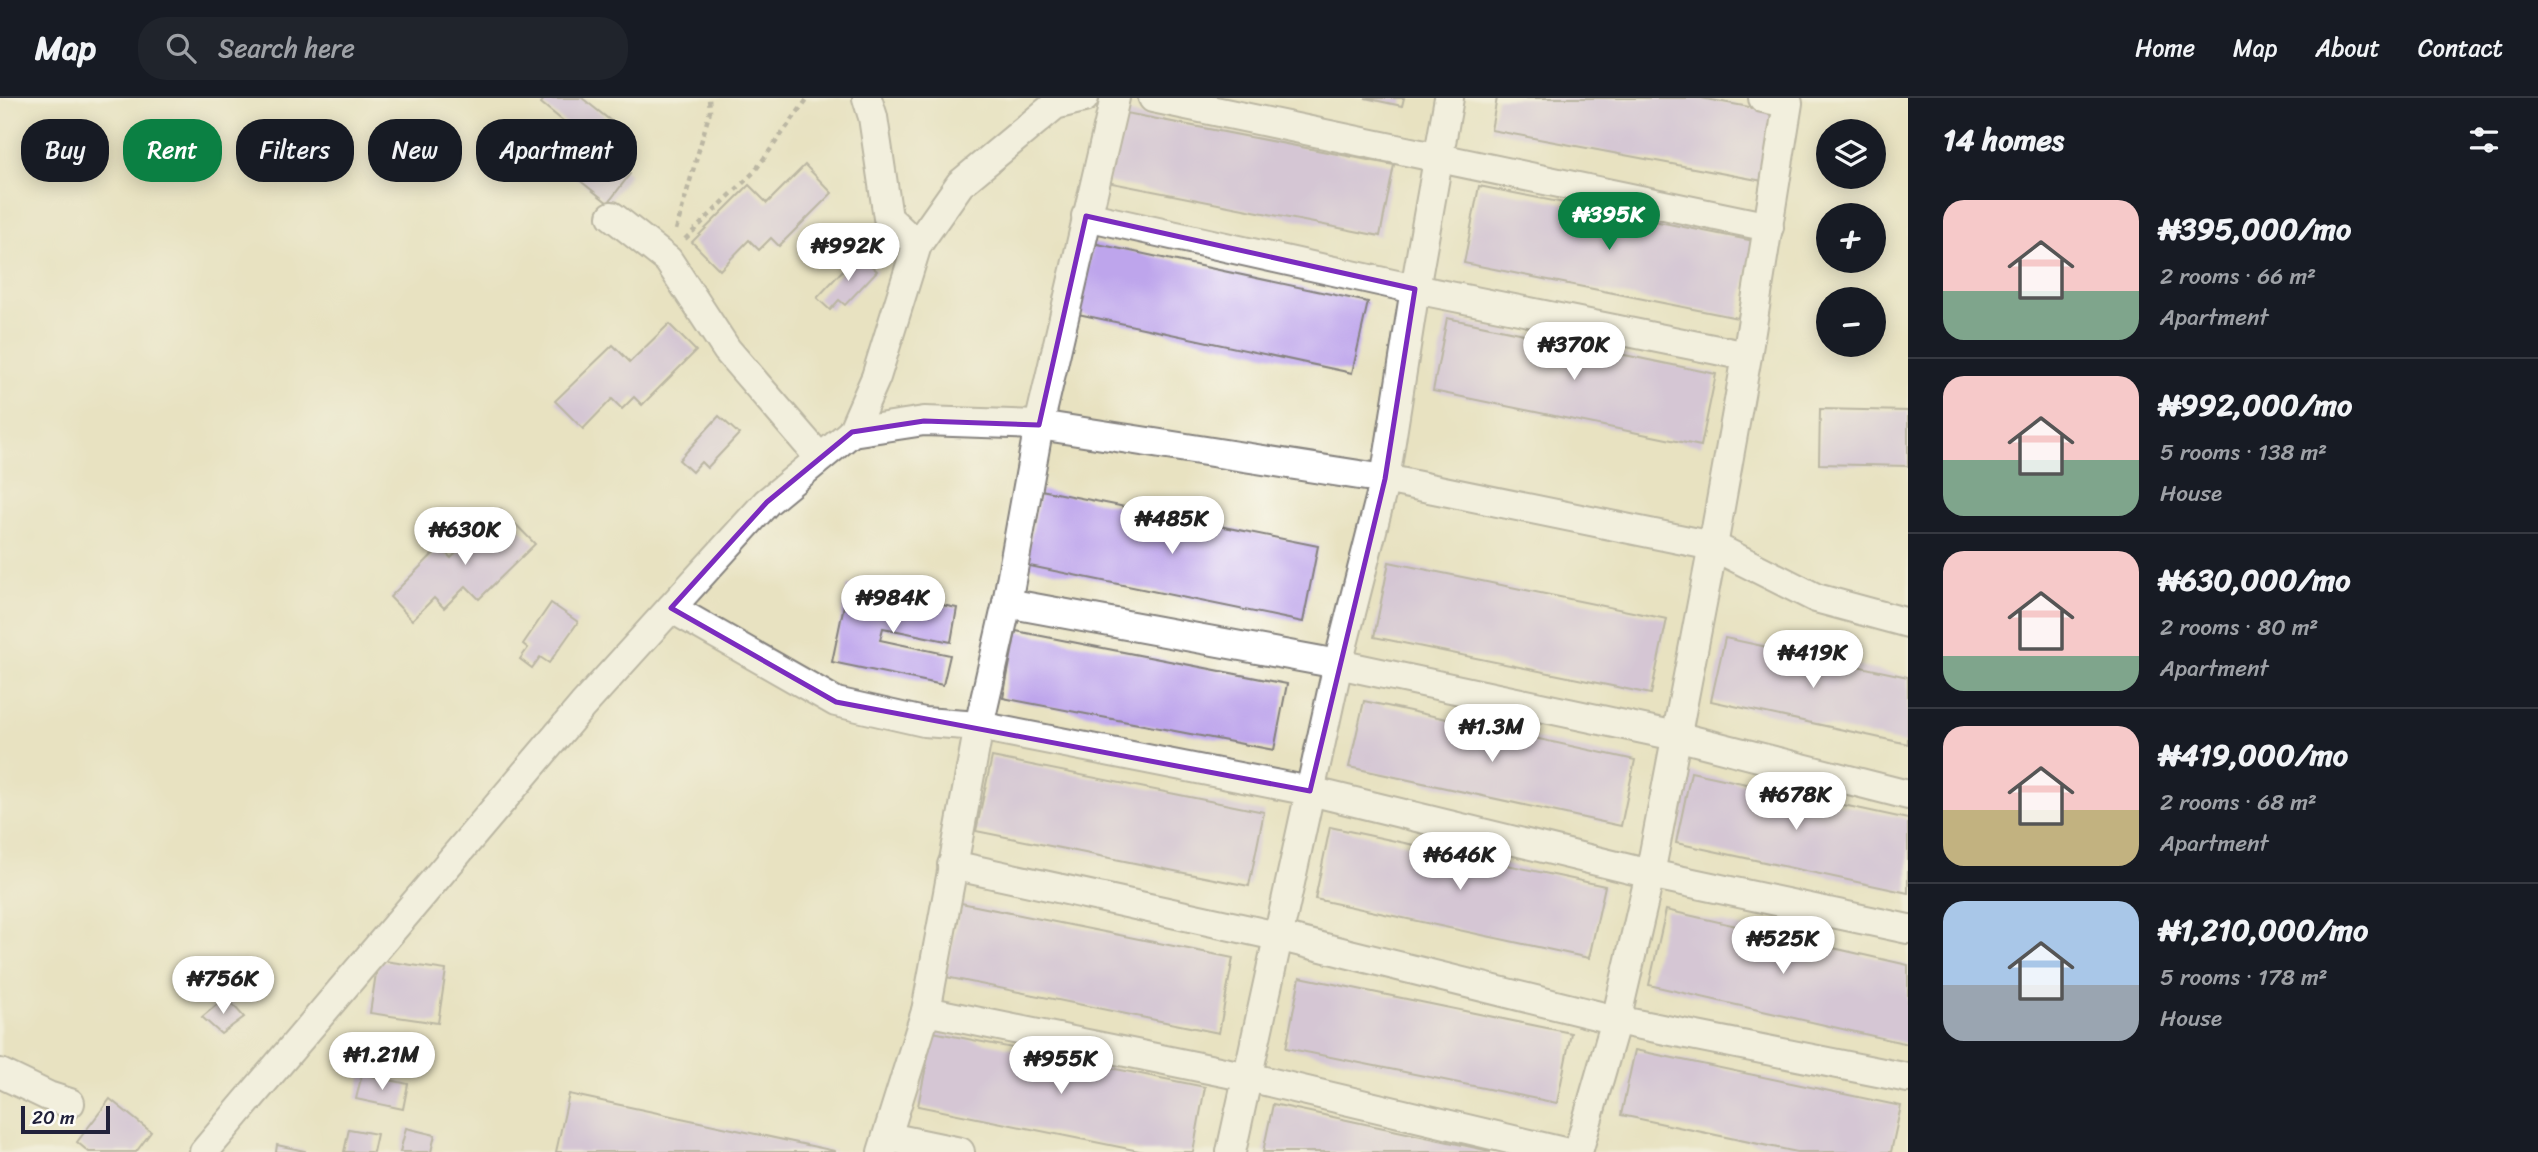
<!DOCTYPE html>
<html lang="en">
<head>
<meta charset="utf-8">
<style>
	body { margin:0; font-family:Sriracha,sans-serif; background:#20242c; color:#f1f3f6; height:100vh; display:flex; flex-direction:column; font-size:26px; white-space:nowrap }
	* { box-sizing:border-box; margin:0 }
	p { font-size:23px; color:#9ea1a6 }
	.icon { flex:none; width:38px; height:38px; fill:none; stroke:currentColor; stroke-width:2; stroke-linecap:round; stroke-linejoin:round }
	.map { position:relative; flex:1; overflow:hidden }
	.side { display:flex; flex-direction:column; background:#171b24; width:630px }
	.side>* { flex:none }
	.hud { position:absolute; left:21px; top:21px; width:665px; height:63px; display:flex; gap:14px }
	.tools { position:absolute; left:1816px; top:21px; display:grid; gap:14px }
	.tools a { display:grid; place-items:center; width:70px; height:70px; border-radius:50%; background:#171b24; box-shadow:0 4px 18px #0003; font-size:35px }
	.scale { position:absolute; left:21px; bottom:18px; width:89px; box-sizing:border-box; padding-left:7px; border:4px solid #22223b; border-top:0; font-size:19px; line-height:24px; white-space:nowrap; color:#22223b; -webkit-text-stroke:5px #fdfcf7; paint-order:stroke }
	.price { position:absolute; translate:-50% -60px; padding:0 16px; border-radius:24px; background:#fff; color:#222; font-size:23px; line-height:46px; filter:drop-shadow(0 2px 4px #0008) }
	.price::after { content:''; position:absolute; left:50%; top:42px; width:21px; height:16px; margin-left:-10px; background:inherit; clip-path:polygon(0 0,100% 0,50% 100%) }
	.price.selected { background:#0b8043; color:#fff }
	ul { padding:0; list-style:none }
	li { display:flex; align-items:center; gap:21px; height:175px; padding:0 35px }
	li+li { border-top:2px solid #363941 }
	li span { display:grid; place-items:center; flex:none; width:196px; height:140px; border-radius:21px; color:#555 }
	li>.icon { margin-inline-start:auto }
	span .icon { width:84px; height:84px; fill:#fffc; stroke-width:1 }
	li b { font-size:30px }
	h2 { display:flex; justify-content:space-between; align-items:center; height:84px; padding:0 35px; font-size:30px }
	.chip { padding:0 24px; border-radius:28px; background:#171b24; box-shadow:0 4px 18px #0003; font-size:24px; line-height:63px }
	.chip.selected { background:#0b8043; color:#fff }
	header { display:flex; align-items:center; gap:42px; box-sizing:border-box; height:98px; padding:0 35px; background:#171b24; border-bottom:2px solid #363941 }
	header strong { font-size:33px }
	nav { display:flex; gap:38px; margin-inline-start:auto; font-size:24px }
	.search { width:490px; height:63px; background:#20242c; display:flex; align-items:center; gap:18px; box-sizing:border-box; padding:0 24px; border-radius:28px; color:#9ea1a6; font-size:26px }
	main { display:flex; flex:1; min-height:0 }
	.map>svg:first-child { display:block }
	.building { fill:#bea5ec }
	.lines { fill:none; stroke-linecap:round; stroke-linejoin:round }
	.minor-casing { stroke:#85827e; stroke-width:32 }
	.path { stroke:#85827e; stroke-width:4.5; stroke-dasharray:5 5; stroke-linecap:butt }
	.minor { stroke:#fff; stroke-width:28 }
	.marked { fill:none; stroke:#7b2cbf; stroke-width:5; stroke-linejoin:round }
</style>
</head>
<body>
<header>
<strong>Map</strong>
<div class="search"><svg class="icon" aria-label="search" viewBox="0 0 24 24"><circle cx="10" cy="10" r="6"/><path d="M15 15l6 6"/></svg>Search here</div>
<nav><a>Home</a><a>Map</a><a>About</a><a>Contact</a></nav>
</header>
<main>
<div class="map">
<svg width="1908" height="1054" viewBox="0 0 1908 1054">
	<rect width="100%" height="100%" fill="#fdfcf7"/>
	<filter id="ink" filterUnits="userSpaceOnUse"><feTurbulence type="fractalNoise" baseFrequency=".0143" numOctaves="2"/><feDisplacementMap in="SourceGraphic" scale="14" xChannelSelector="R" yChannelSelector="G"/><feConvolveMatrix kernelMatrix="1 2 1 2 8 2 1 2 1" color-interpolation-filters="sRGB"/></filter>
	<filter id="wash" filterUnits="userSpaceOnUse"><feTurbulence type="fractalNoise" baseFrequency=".00686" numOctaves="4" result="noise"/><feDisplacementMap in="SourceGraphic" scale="28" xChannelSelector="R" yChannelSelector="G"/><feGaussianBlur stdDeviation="1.57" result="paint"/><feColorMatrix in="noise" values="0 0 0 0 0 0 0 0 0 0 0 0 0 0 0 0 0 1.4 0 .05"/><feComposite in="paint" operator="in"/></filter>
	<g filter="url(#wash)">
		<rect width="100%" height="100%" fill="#e8e2c1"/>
		<g id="blocks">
			<!-- building -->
			<g class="building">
				<polygon points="545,0 582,0 616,27 606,40 621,52 617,65 630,76 608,105 557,64 579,36 541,5"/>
				<polygon points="1365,0 1404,0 1402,8"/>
				<polygon points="1497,0 1701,0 1776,14 1763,83 1491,32"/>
				<polygon points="1121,14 1394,67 1380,138 1107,84"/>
				<polygon points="805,67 832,95 779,148 771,140 759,152 749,142 720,172 692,144 749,87 767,105"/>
				<polygon points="1479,88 1754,143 1738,220 1464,165"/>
				<polygon points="1093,145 1368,204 1352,275 1078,216"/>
				<polygon points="858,156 877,173 845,207 839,202 830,212 817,200"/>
				<polygon points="1447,220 1716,276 1701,348 1433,293"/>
				<polygon points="669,226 696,253 642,307 634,299 622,311 612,301 583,331 555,303 613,247 630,264"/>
				<polygon points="1820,311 1908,313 1908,368 1819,366"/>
				<polygon points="719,318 739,336 707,370 701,364 692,374 679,362"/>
				<polygon points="1041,392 1318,448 1303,524 1025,467"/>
				<polygon points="501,411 535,446 479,501 466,488 444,510 434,500 412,522 390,499 440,449 451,460"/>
				<polygon points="1389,464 1667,521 1651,596 1374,539"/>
				<polygon points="848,488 957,510 951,544 883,530 880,542 950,557 943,587 832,564"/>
				<polygon points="551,505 578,524 549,565 540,559 532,570 520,561 528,550 523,546"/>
				<polygon points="1016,533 1287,586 1274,652 1003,600"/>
				<polygon points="1725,540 1908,579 1908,646 1711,603"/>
				<polygon points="1364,603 1635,662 1621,728 1349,669"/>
				<polygon points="992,659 1264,714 1249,788 976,733"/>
				<polygon points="1691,674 1908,721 1908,795 1676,745"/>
				<polygon points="1330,729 1605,788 1589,860 1315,801"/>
				<polygon points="961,805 1233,860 1219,935 946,879"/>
				<polygon points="1666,812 1908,867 1908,946 1649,887"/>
				<polygon points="378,862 446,872 438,925 370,915"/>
				<polygon points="1300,879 1571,935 1557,1005 1286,950"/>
				<polygon points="226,899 244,919 221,936 202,919"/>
				<polygon points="933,934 1205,989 1193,1054 1144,1054 918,1008"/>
				<polygon points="1635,952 1901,1008 1891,1054 1797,1054 1621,1017"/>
				<polygon points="362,976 408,986 403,1011 356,1001"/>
				<polygon points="569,996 835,1053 835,1054 556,1054"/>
				<polygon points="110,1001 151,1034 136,1054 89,1054 77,1044"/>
				<polygon points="1273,1006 1490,1053 1490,1054 1263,1054"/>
				<polygon points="406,1030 435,1037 431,1054 400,1054"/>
				<polygon points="349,1031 377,1036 373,1054 344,1054"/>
				<polygon points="277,1047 305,1053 305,1054 276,1054"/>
			</g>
		</g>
	</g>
	<g filter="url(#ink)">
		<use href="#blocks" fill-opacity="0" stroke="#85827e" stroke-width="2"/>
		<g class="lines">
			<defs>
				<g id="minor">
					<polyline points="1153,0 1769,129"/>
					<polyline points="612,118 668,162 727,252 820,360"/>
					<polyline points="1086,118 1415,191 1747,258"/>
					<polyline points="917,147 960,86 1055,7 1084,0"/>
					<polyline points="852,334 876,279 917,147 888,120 873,19 867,0"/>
					<polyline points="1007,505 1338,566 1676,638 1908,697"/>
					<polyline points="671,510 836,604 924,624 979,628 1310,693 1650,776 1908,831"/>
					<polyline points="952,767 1277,838 1616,922 1908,980"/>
					<polyline points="926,913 1248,979 1564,1054"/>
					<polyline points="0,975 48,998 70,1005"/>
					<polyline points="888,1039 960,1054"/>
					<polyline points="204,1054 583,607 767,404 852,334 924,323 1039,327 1385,381 1415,191 1449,0"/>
					<polyline points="882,1054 926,913 979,628 1007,505 1039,327 1115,0"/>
					<polyline points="1231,1054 1338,566 1385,381 1713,448 1816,500 1908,525"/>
					<polyline points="1578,1054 1616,922 1650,776 1713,448 1747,258 1788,5 1763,0"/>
				</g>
			</defs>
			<!-- minor casing -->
			<use href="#minor" class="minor-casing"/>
			<!-- path -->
			<g class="path">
				<polyline points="676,132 710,13 709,0"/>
				<polyline points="685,141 754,74 808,0"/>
			</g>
			<!-- minor -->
			<use href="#minor" class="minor"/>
		</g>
	</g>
	<!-- marked area -->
	<path d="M0 0H1908V1054H0ZM1086 118 1415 191 1385 381 1310 693 836 604 671 510 767 404 852 334 924 323 1039 327Z" fill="#e8e2c1" fill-opacity=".55" fill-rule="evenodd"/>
	<path class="marked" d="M1086 118 1415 191 1385 381 1310 693 836 604 671 510 767 404 852 334 924 323 1039 327Z"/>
</svg>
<div class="tools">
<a><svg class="icon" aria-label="layers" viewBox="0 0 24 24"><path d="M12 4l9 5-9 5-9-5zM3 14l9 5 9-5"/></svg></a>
<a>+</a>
<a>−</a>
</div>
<div class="scale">20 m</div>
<b class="price selected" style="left:1609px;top:154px">₦395K</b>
<b class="price" style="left:848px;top:185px">₦992K</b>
<b class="price" style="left:1574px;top:284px">₦370K</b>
<b class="price" style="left:1172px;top:458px">₦485K</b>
<b class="price" style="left:465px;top:469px">₦630K</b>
<b class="price" style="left:893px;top:537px">₦984K</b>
<b class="price" style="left:1813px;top:592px">₦419K</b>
<b class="price" style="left:1492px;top:666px">₦1.3M</b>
<b class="price" style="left:1796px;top:734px">₦678K</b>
<b class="price" style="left:1460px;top:794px">₦646K</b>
<b class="price" style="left:1783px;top:878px">₦525K</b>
<b class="price" style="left:223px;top:918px">₦756K</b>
<b class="price" style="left:382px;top:994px">₦1.21M</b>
<b class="price" style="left:1061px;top:998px">₦955K</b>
<div class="hud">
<a class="chip">Buy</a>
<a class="chip selected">Rent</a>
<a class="chip">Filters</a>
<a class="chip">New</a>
<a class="chip">Apartment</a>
</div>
</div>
<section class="side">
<h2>14 homes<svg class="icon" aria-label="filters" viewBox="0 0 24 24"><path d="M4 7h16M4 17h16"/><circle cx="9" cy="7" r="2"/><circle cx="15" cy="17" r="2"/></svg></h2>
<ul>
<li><span style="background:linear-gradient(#f6c9c9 65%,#7fa58c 0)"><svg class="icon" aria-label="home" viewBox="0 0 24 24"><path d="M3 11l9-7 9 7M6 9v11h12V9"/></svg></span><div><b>₦395,000/mo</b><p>2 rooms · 66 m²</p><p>Apartment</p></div></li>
<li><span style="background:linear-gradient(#f6c9c9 60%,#7fa58c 0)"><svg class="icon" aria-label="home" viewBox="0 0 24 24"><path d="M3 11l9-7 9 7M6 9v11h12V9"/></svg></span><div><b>₦992,000/mo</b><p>5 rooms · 138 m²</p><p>House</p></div></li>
<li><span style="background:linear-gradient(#f6c9c9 75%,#7fa58c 0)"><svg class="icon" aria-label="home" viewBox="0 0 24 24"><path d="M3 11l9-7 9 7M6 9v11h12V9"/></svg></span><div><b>₦630,000/mo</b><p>2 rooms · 80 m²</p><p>Apartment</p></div></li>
<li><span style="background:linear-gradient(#f6c9c9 60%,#c2b280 0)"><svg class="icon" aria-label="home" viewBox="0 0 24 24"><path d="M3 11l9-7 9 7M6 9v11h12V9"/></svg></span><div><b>₦419,000/mo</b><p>2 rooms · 68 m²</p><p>Apartment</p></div></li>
<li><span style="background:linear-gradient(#a9c7e8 60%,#9aa5b1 0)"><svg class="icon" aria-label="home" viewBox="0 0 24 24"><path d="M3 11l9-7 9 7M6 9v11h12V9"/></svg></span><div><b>₦1,210,000/mo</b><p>5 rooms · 178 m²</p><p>House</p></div></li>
</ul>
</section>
</main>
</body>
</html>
